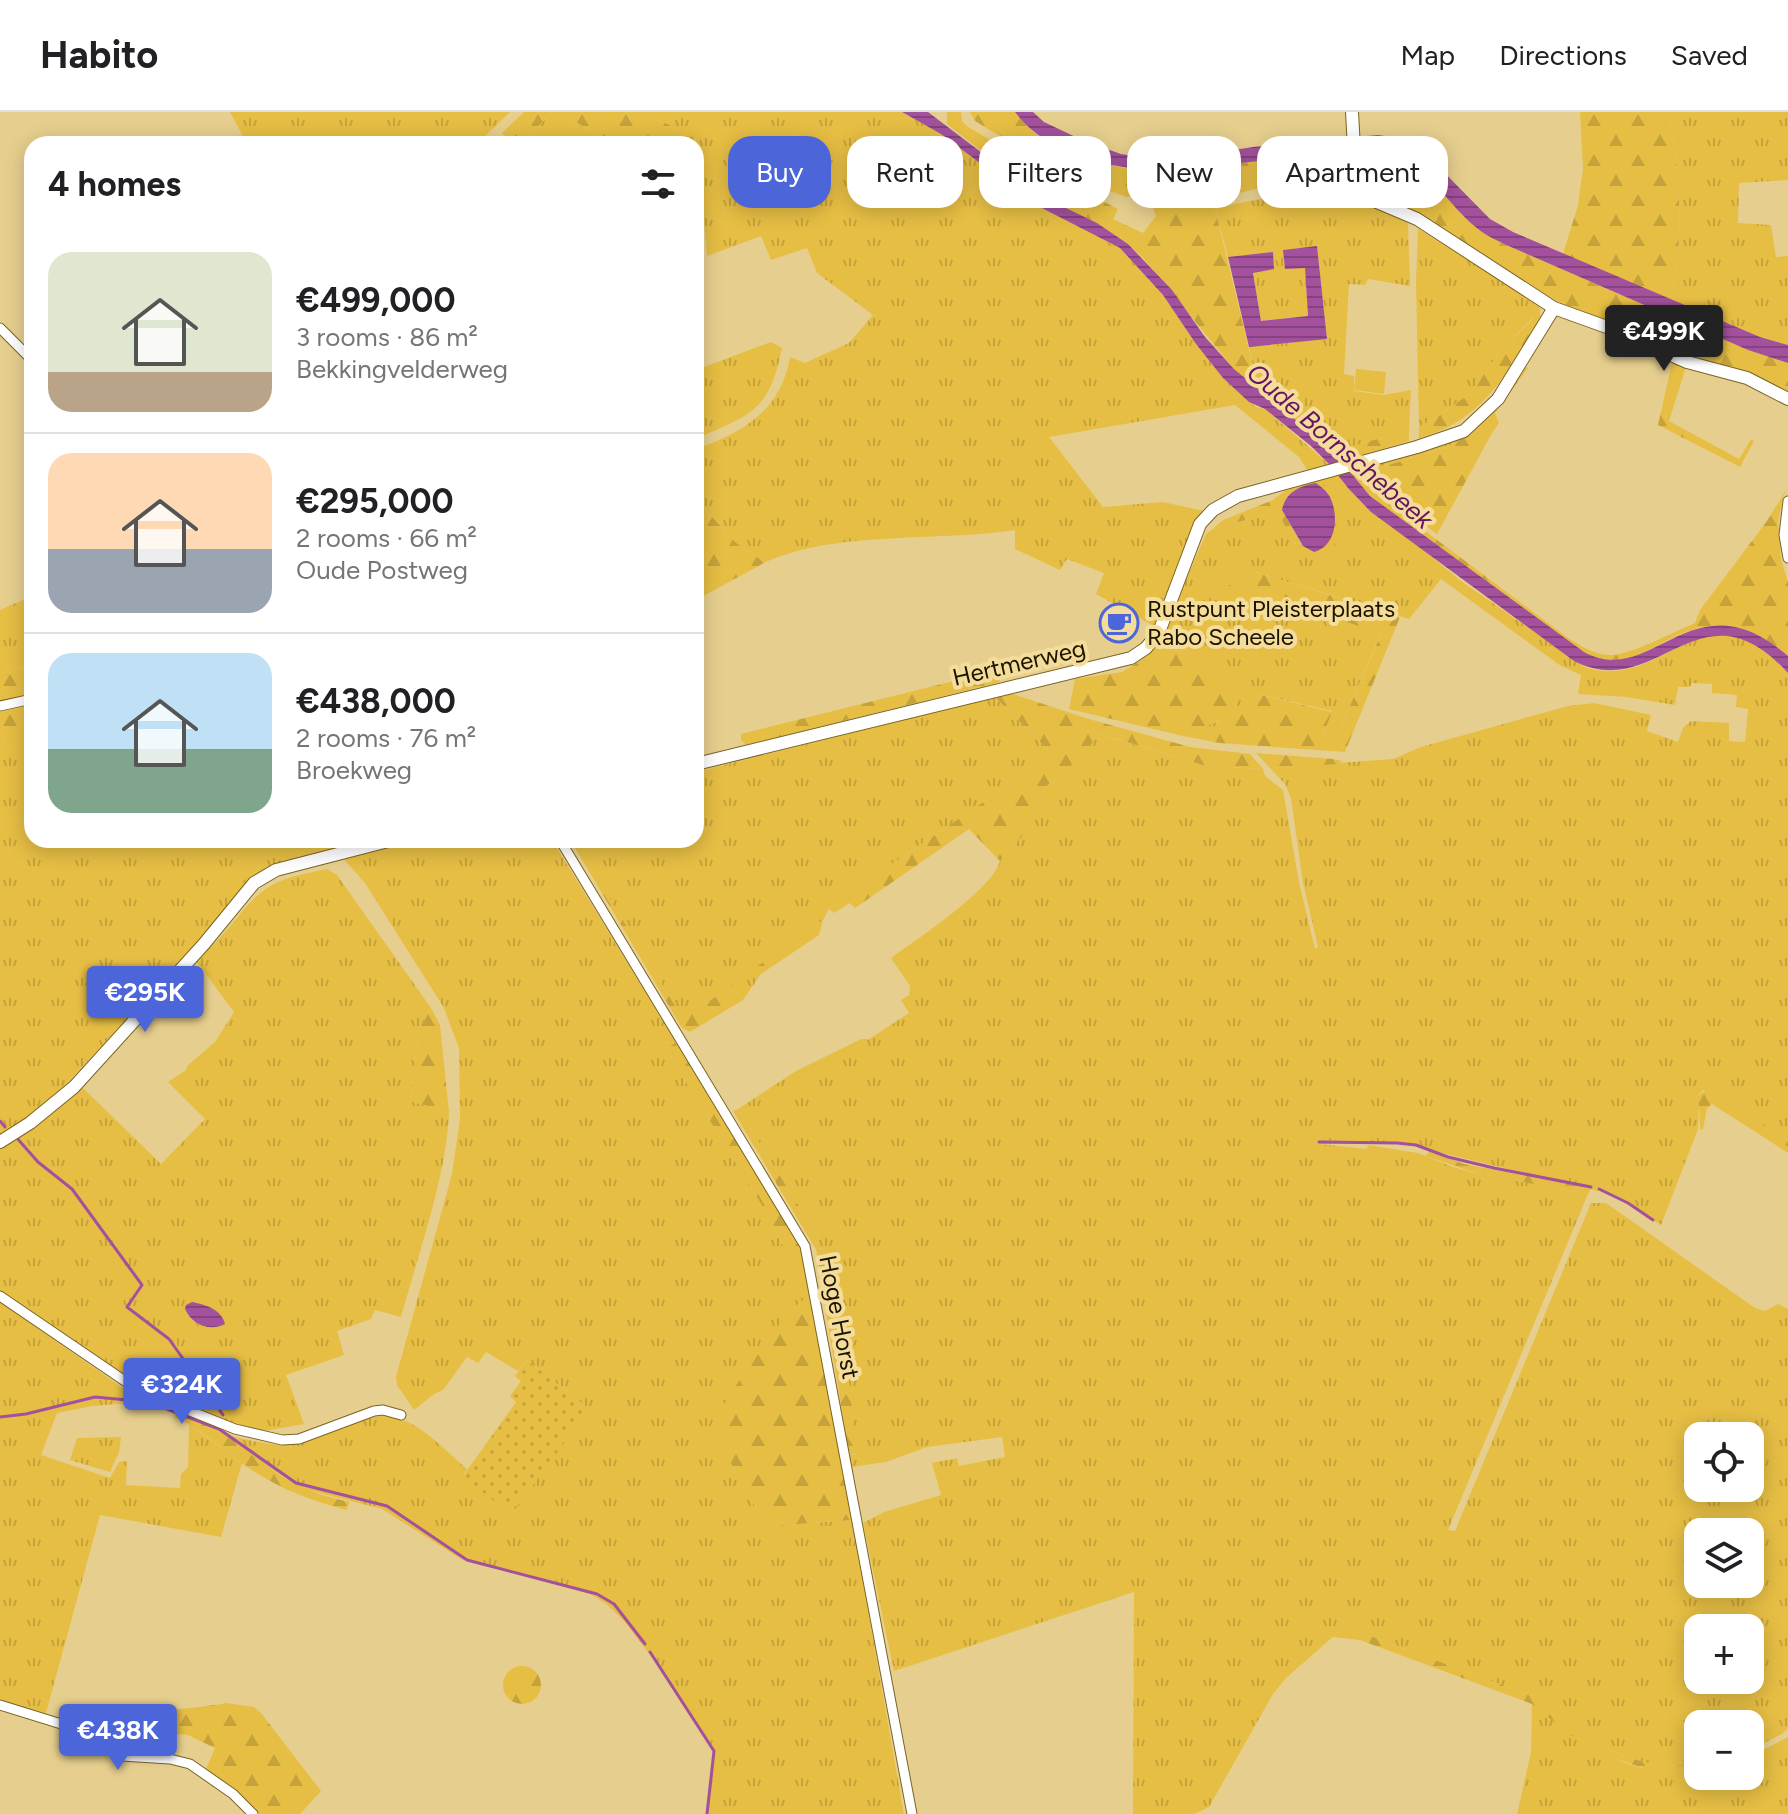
<!DOCTYPE html>
<html lang="en">
<head>
<meta charset="utf-8">
<style>
	body { margin:0; font-family:Figtree,sans-serif; background:#f2f2f2; color:#202124; height:100vh; display:flex; flex-direction:column; font-size:30px; white-space:nowrap }
	* { box-sizing:border-box; margin:0 }
	p { font-size:26px; color:#757577 }
	.icon { flex:none; width:44px; height:44px; fill:none; stroke:currentColor; stroke-width:2; stroke-linecap:round; stroke-linejoin:round }
	.map { position:relative; flex:1; overflow:hidden }
	.drawer { position:absolute; left:24px; top:24px; width:680px; height:712px; display:flex; flex-direction:column; background:#fff; border-radius:24px; box-shadow:0 4px 20px #0003 }
	.drawer>* { flex:none }
	.hud { position:absolute; left:728px; top:24px; width:760px; height:72px; display:flex; gap:16px }
	.controls { position:absolute; left:1684px; top:1310px; display:grid; gap:16px }
	.controls a { display:grid; place-items:center; width:80px; height:80px; border-radius:16px; background:#fff; box-shadow:0 4px 20px #0003; font-size:40px }
	.price { position:absolute; translate:-50% -68px; padding:0 18px; border-radius:8px; background:#4c66da; color:#fff; font-size:26px; line-height:52px; filter:drop-shadow(0 2px 4px #0008) }
	.price::after { content:''; position:absolute; left:50%; top:48px; width:24px; height:18px; margin-left:-12px; background:inherit; clip-path:polygon(0 0,100% 0,50% 100%) }
	.price.current { background:#222; color:#fff }
	ul { padding:0; list-style:none }
	li { display:flex; align-items:center; gap:24px; height:200px; padding:0 24px }
	li+li { border-top:2px solid #e0e0e0 }
	li span { display:grid; place-items:center; flex:none; width:224px; height:160px; border-radius:24px; color:#555 }
	li>.icon { margin-inline-start:auto }
	span .icon { width:96px; height:96px; fill:#fffc; stroke-width:1 }
	li b { font-size:34px }
	h2 { display:flex; justify-content:space-between; align-items:center; height:96px; padding:0 24px; font-size:34px }
	.chip { padding:0 28px; border-radius:24px; background:#fff; box-shadow:0 4px 20px #0003; font-size:28px; line-height:72px }
	.chip.current { background:#4c66da; color:#fff }
	header { display:flex; align-items:center; gap:48px; box-sizing:border-box; height:112px; padding:0 40px; background:#fff; border-bottom:2px solid #e0e0e0 }
	header strong { font-size:38px }
	nav { display:flex; gap:44px; margin-inline-start:auto; font-size:28px }
	.map>svg:first-child { display:block }
	.grass { fill:url(#grass-tufts); fill-rule:evenodd }
	.forest { fill:url(#forest-firs); fill-rule:evenodd }
	.park { fill:url(#park-dots) }
	.garden { fill:#e6be44 }
	.water { fill:url(#water-rules) }
	.lines { fill:none; stroke-linecap:round; stroke-linejoin:round }
	.stream { stroke:#a3519d; stroke-width:3 }
	.street-casing { stroke:#7a6424; stroke-width:11 }
	.secondary-casing { stroke:#7a6424; stroke-width:14 }
	.street { stroke:#fff; stroke-width:9 }
	.secondary { stroke:#fff; stroke-width:12 }
	.labels { text-anchor:middle; stroke-width:8; stroke-linejoin:round; paint-order:stroke }
	.poi-label { font-size:24px; fill:#1d1400; stroke:#f4dc9a; text-anchor:start }
	.street-label { font-size:24px; fill:#1d1400; stroke:#f4dc9a }
	.water-label { font-size:26px; font-style:italic; fill:#63155f; stroke:#f4dc9a }
</style>
</head>
<body>
<header>
<strong>Habito</strong>
<nav><a>Map</a><a>Directions</a><a>Saved</a></nav>
</header>
<div class="map">
<svg width="1788" height="1702" viewBox="0 0 1788 1702">
	<defs>
		<pattern id="grass-tufts" width="24" height="20" patternUnits="userSpaceOnUse" patternTransform="scale(2)"><rect width="24" height="20" fill="#e6be44"/><path d="M3 7l-1-3M5 7V3M7 7l1-3M15 17l-1-3M17 17v-4M19 17l1-3" fill="none" stroke="#c5a23a"/></pattern>
		<pattern id="forest-firs" width="22" height="20" patternUnits="userSpaceOnUse" patternTransform="scale(2)"><rect width="22" height="20" fill="#e6be44"/><path d="M5 1l3.5 6h-7zM16 11l3.5 6h-7z" fill="#c5a23a"/></pattern>
		<pattern id="park-dots" width="8" height="8" patternUnits="userSpaceOnUse" patternTransform="scale(2)"><rect width="8" height="8" fill="#e6be44"/><path d="M2 2h.1M6 6h.1" fill="none" stroke="#c5a23a" stroke-width="1.8" stroke-linecap="round"/></pattern>
		<pattern id="water-rules" width="6" height="5" patternUnits="userSpaceOnUse" patternTransform="scale(2)"><rect width="6" height="5" fill="#a3519d"/><path d="M0 2.5h6" fill="none" stroke="#84427e"/></pattern>
	</defs>
	<rect width="100%" height="100%" fill="#e6cf8e"/>
	<!-- grass -->
	<g class="grass">
		<polygon points="230,0 510,0 477,32 247,32"/>
		<polygon points="552,0 556,0 618,32 521,32"/>
		<path d="M644 0H902L941 22 1036 93 1120 136 1163 183 1196 232 1223 266 1256 295 1265 297 1330 353 1308 359 1299 345 1235 293 1049 325 1103 395 1163 390 1204 399 1154 514 1096 482 1104 461 1067 447 1060 458 1015 437V418C938 430 835 418 764 451 754 441 742 437 732 427 720 414 708 400 696 387V337C744 320 781 298 790 245L805 251 849 231 873 203 817 161 807 136 771 148 761 124 707 144 700 62 695 27Z"/>
		<path d="M1669 0H1788V68L1739 71 1738 111 1771 113 1776 145 1788 144V233L1760 225 1669 187C1672 175 1676 163 1677 150 1683 101 1677 48 1669 0Z"/>
		<path d="M1351 69C1359 95 1386 99 1408 111L1410 174 1368 167 1365 173 1349 172 1344 262 1354 264V279L1384 283 1411 278 1409 318 1350 335 1352 345 1256 267 1249 235 1327 226 1317 135 1284 138 1305 156 1308 204 1261 209 1253 161 1273 140 1228 145 1215 96Z"/>
		<polygon points="1418,117 1536,190 1540,197 1540,211 1533,206 1503,236 1469,282 1440,303 1419,315 1416,170"/>
		<path d="M771 230 782 236C769 300 752 302 696 327V258Z"/>
		<polygon points="1523,255 1528,256 1495,301 1499,311 1492,321 1481,315 1445,336 1365,360 1361,355 1449,329"/>
		<path d="M1336 360 1348 376 1461 469 1585 555C1665 582 1702 467 1788 561V1029L1715 978H1703L1696 985 1699 993 1698 1017 1661 1113 1604 1078 1597 1079 1406 1032 1369 1030 1320 1032 1367 1037 1368 1033 1418 1041 1453 1055 1479 1062 1588 1082 1448 1418 1455 1419 1591 1091H1606L1755 1196 1765 1199 1778 1192 1788 1197V1616L1782 1622 1750 1638V1612H1698V1653L1660 1654 1630 1646 1595 1631 1532 1584 1354 1518 1343 1516 1285 1567 1273 1582 1209 1695 1194 1702H1133L1134 1480 894 1559 863 1411 884 1400 941 1383 932 1351 957 1346 959 1354 1005 1345 1002 1325 927 1335 886 1350 851 1355 849 1343H856L826 1136 816 1137 812 1131 819 1126 738 997 796 959 861 927H869L909 901 901 888 909 883 910 874 891 846C916 828 993 777 1000 749L1025 721 1044 676 1076 649 1099 622 1206 654 1263 657 1265 664 1283 678 1299 770 1315 837 1318 835 1303 771 1291 686 1285 672 1270 656 1393 647 1421 635 1568 594 1594 591 1651 603 1647 619 1678 630 1683 616 1691 609 1729 611V629L1745 630 1748 597 1736 595 1737 583 1712 581V572L1692 571 1690 575H1678L1675 593 1627 585 1578 582 1581 563 1561 554 1441 467 1409 507 1236 454 1226 472 1251 476 1381 521 1336 626 1322 627 1332 599 1254 581C1246 595 1238 608 1223 615 1214 620 1207 621 1199 627L1183 624 1201 614 1219 610 1229 576 1208 552 1163 533 1155 551 1141 548 1163 521 1206 422 1213 417 1278 399 1295 432 1337 430 1341 399 1316 365ZM1698 1324H1750V1376H1698ZM1698 1420H1750V1472H1698ZM1698 1516H1750V1568H1698Z"/>
		<polygon points="32,484 32,555 30,552 0,562 0,498"/>
		<polygon points="995,585 1053,643 846,783 829,797 823,808 757,855 761,862 743,888 733,874 683,907 593,760 590,761 570,728 696,728 696,660"/>
		<polygon points="0,625 21,651 32,643 32,728 369,728 269,754 256,762 185,844 52,987 32,1005 0,1023"/>
		<path d="M407 728H552L676 930 666 937 763 1095 788 1143 806 1163 812 1180 711 1314 750 1387 770 1414 852 1408 904 1702H708L714 1641 651 1544 624 1509 605 1491 590 1482 461 1447 382 1397 301 1376 254 1346 225 1323C246 1327 271 1335 292 1332 333 1324 367 1290 410 1311 430 1321 450 1343 467 1357L463 1363 589 1297 527 1248 518 1259 486 1240 478 1251 467 1245 443 1278 434 1282 414 1298 397 1273 396 1265 452 1062 460 1007 459 936 444 896 365 771 342 745Z"/>
		<path d="M327 757 337 763 431 896 419 918 410 989 449 1000C447 1062 418 1144 401 1205L375 1198 371 1207 337 1219 344 1243 286 1263 304 1312 258 1320 214 1305 196 1269 187 1258 157 1284 129 1271 0 1179V1033L37 1013 82 975 161 1052 205 1007 168 970 186 958 187 954 215 930 234 900 194 846C224 831 236 800 262 780 280 765 305 762 327 757Z"/>
		<polygon points="0,1190 130,1281 131,1291 92,1294 57,1301 41,1343 110,1366 119,1350 127,1349 126,1373 180,1376 181,1362 188,1355 189,1312 242,1351 221,1425 100,1403 46,1601 0,1589"/>
		<polygon points="121,1325 119,1340 110,1360 70,1348 77,1326"/>
		<path d="M1532 1592C1586 1632 1626 1666 1698 1660V1664H1750V1645L1788 1625V1702H1517L1531 1640Z"/>
	</g>
	<!-- forest -->
	<g class="forest">
		<polygon points="524,0 552,0 521,32 512,32 502,21"/>
		<polygon points="556,0 644,0 694,26 695,32 618,32"/>
		<polygon points="947,0 961,0 962,9 968,15 1040,57 1118,97 1113,107 1143,121 1156,104 1153,96 1215,96 1256,267 1351,344 1349,335 1409,318 1409,329 1342,349 1234,257 1144,147 1128,132 1097,111 1035,81 947,12"/>
		<polygon points="970,0 1015,0 1035,22 1052,31 1096,50 1133,58 1160,59 1350,39 1350,59 1325,60 1215,87 1172,88 1148,83 1126,85 1094,73 993,20 975,9"/>
		<path d="M1580 0H1669C1677 48 1683 101 1677 150 1676 163 1672 175 1669 187L1563 142 1578 93 1583 57Z"/>
		<polygon points="1380,37 1408,45 1482,120 1504,132 1748,238 1788,251 1788,282 1706,251 1559,190 1372,85 1361,76 1359,39"/>
		<path d="M1534 206 1540 211C1506 261 1483 309 1419 326V315L1440 303 1469 282 1503 236Z"/>
		<polygon points="1672,251 1686,255 1669,309 1739,347 1751,327 1754,329 1740,355 1658,313"/>
		<polygon points="1481,315 1492,321 1437,422 1383,382 1365,360 1445,336"/>
		<path d="M1355 356 1385 389 1568 526C1581 534 1595 543 1610 543 1629 544 1675 519 1695 511L1700 498 1767 409 1788 375 1783 386 1778 410 1781 447 1788 470V544C1752 513 1714 504 1670 527 1648 538 1627 552 1601 548 1576 543 1540 510 1519 495 1470 459 1417 426 1372 385 1362 377 1355 367 1348 357Z"/>
		<path d="M1316 365 1345 392 1337 430 1326 443C1298 451 1288 419 1278 399L1213 417 1223 408 1273 388 1286 378ZM1326 379 1332 388 1334 414 1303 435 1282 398Z"/>
		<path d="M696 387C708 400 720 414 732 427 742 437 754 441 764 451L696 488Z"/>
		<path d="M1236 454 1400 505 1345 640 1219 631 1199 627C1207 621 1214 620 1223 615 1238 608 1245 595 1253 581L1332 600 1322 626H1336L1381 522 1251 476 1226 472 1228 463Z"/>
		<path d="M1163 533 1208 552 1229 576 1240 579C1238 610 1206 612 1183 624L1069 597 1075 567 1122 560 1141 548 1155 551Z"/>
		<polygon points="31,552 32,583 0,590 0,562"/>
		<polygon points="998,558 1000,570 746,633 741,628 741,622"/>
		<polygon points="1007,580 1089,607 1190,635 1250,642 1263,657 1206,654 1100,622 1076,649 1044,676 1025,721 1000,749 969,717 855,796 850,791 834,801 829,797 846,783 1053,643 995,585"/>
		<polygon points="32,593 32,643 21,652 0,625 0,600"/>
		<polygon points="1256,641 1333,647 1342,649 1338,652 1270,656"/>
		<polygon points="593,759 683,907 733,873 743,888 690,920 682,916 590,761"/>
		<polygon points="823,808 819,823 761,862 756,855"/>
		<polygon points="431,896 440,913 449,1000 410,989 419,918"/>
		<polygon points="676,930 797,1126 804,1140 808,1161 806,1164 788,1143 763,1095 666,937"/>
		<polygon points="1708,976 1715,978 1788,1029 1788,1041 1712,992 1707,996 1703,1017 1700,1018 1699,993 1696,985"/>
		<polygon points="738,997 819,1126 812,1131 733,999"/>
		<polygon points="1430,1039 1464,1052 1591,1076 1588,1082 1479,1062 1425,1044"/>
		<polygon points="827,1136 848,1259 857,1342 849,1343 816,1137"/>
		<path d="M812 1180 852 1408 770 1414 750 1387 711 1314C740 1268 769 1214 812 1180Z"/>
		<polygon points="187,1258 196,1269 214,1305 157,1284"/>
		<path d="M174 1299C188 1305 208 1309 220 1318 266 1354 290 1378 350 1390L346 1398C308 1388 275 1375 243 1352 219 1335 201 1317 175 1305Z"/>
		<polygon points="1343,1516 1354,1518 1532,1584 1595,1631 1630,1646 1660,1654 1698,1653 1698,1660 1673,1662 1655,1660 1608,1644 1569,1622 1532,1592 1360,1528 1333,1525"/>
		<circle cx="522" cy="1573" r="19"/>
		<path d="M226 1591 254 1595 261 1601 321 1679 300 1702H260L206 1657 215 1636 188 1623 157 1620 156 1641 112 1635 94 1626 103 1610C143 1597 186 1599 226 1591Z"/>
	</g>
	<!-- park -->
	<polygon class="park" points="527,1248 589,1297 511,1403 463,1364 516,1290 510,1284 521,1269 515,1264"/>
	<!-- garden -->
	<polygon class="garden" points="1356,257 1386,260 1384,282 1354,278"/>
	<!-- water -->
	<g class="water">
		<path d="M902 0H928L1035 81 1097 111 1128 132 1172 178 1205 225 1234 257 1332 338 1370 384 1584 540C1653 578 1692 461 1788 544V561C1699 464 1659 592 1574 549L1371 400 1348 376 1330 353 1311 334 1265 297 1249 290 1223 266 1196 232 1163 183 1120 136 1036 93 941 22Z"/>
		<path d="M1015 0H1033L1044 10 1084 29 1121 42 1141 45H1190L1253 35 1378 23 1405 27 1422 38 1490 107 1513 120 1760 225 1788 233V251L1748 238 1504 132C1497 128 1489 125 1482 120 1445 94 1427 45 1380 37L1160 59C1109 56 1047 43 1015 0Z"/>
		<polygon points="1317,134 1327,227 1249,235 1228,145 1273,140 1274,157 1253,161 1261,209 1308,204 1305,156 1285,157 1283,138"/>
		<path d="M1316 371C1321 375 1326 378 1330 385 1339 403 1337 434 1314 440L1303 434 1282 398C1286 380 1299 374 1316 371Z"/>
		<path d="M192 1190C206 1193 221 1197 225 1212 210 1220 192 1213 185 1197L186 1193Z"/>
	</g>
	<g class="lines">
		<!-- stream -->
		<g class="stream">
			<polyline points="0,1009 5,1015"/>
			<polyline points="16,1025 38,1050 72,1077 142,1173 127,1195 169,1227 223,1303"/>
			<polyline points="1319,1030 1397,1031 1416,1033 1448,1045 1494,1056 1591,1075"/>
			<polyline points="1599,1077 1628,1091 1653,1108"/>
			<polyline points="0,1305 26,1302 95,1285 149,1290 219,1317 296,1371 387,1394 467,1448 597,1482 614,1492 645,1532"/>
			<polyline points="650,1540 714,1639 707,1702"/>
		</g>
		<defs>
			<g id="street">
				<polyline points="0,216 32,248"/>
				<polyline points="1788,389 1784,423 1788,446"/>
				<polyline points="0,594 32,587"/>
				<polyline points="560,728 805,1134 912,1702"/>
				<polyline points="0,1184 138,1278 235,1317 282,1328 299,1327 374,1299 383,1298 401,1303"/>
				<polyline points="0,1593 71,1615 122,1644 170,1647 190,1652 233,1682 253,1702"/>
			</g>
			<g id="secondary">
				<polyline points="1352,0 1356,73 1365,85 1417,107 1554,196 1615,218 1687,250 1747,266 1788,287"/>
				<polyline points="696,652 1131,546 1146,536 1159,520 1200,412 1213,398 1238,384 1417,335 1464,319 1498,287 1554,196"/>
				<polyline points="0,1030 30,1011 74,975 204,832 254,771 276,758 392,728"/>
			</g>
		</defs>
		<!-- street casing -->
		<use href="#street" class="street-casing"/>
		<!-- secondary casing -->
		<use href="#secondary" class="secondary-casing"/>
		<!-- street -->
		<use href="#street" class="street"/>
		<!-- secondary -->
		<use href="#secondary" class="secondary"/>
	</g>
	<!-- icons -->
	<defs>
		<symbol id="cafe-ring" viewBox="-11 -11 22 22"><circle r="9.5" fill="#f4dc9a" stroke="#4c66da" stroke-width="1.5"/><path d="M-5.5-4.5H6V0H3Q3 3.5 0 3.5H-2.5Q-5.5 3.5-5.5 0ZM3-3.2v2h1.7v-2ZM-6 4.5H4V6H-6Z" fill="#4c66da"/></symbol>
	</defs>
	<g fill-rule="evenodd">
		<use href="#cafe-ring" x="1097" y="489" width="44" height="44"/>
	</g>
	<g class="labels">
		<!-- poi labels -->
		<g class="poi-label">
			<text x="1147" y="505">Rustpunt Pleisterplaats<tspan x="1147" dy="28">Rabo Scheele</tspan></text>
		</g>
		<!-- street labels -->
		<g class="street-label">
			<text transform="translate(1019 551) rotate(-13)" y="8">Hertmerweg</text>
			<text transform="translate(839 1205) rotate(79)" y="8">Hoge Horst</text>
		</g>
		<!-- water labels -->
		<g class="water-label">
			<text transform="translate(1340 334) rotate(41)" y="9">Oude Bornschebeek</text>
		</g>
	</g>
</svg>
<div class="controls">
<a><svg class="icon" aria-label="locate" viewBox="0 0 24 24"><circle cx="12" cy="12" r="6"/><path d="M12 2v4M12 18v4M2 12h4M18 12h4"/></svg></a>
<a><svg class="icon" aria-label="layers" viewBox="0 0 24 24"><path d="M12 4l9 5-9 5-9-5zM3 14l9 5 9-5"/></svg></a>
<a>+</a>
<a>−</a>
</div>
<b class="price current" style="left:1664px;top:261px">€499K</b>
<b class="price" style="left:145px;top:922px">€295K</b>
<b class="price" style="left:182px;top:1314px">€324K</b>
<b class="price" style="left:118px;top:1660px">€438K</b>
<div class="hud">
<a class="chip current">Buy</a>
<a class="chip">Rent</a>
<a class="chip">Filters</a>
<a class="chip">New</a>
<a class="chip">Apartment</a>
</div>
<section class="drawer">
<h2>4 homes<svg class="icon" aria-label="filters" viewBox="0 0 24 24"><path d="M4 7h16M4 17h16"/><circle cx="9" cy="7" r="2"/><circle cx="15" cy="17" r="2"/></svg></h2>
<ul>
<li><span style="background:linear-gradient(#dfe7d0 75%,#b9a48a 0)"><svg class="icon" aria-label="home" viewBox="0 0 24 24"><path d="M3 11l9-7 9 7M6 9v11h12V9"/></svg></span><div><b>€499,000</b><p>3 rooms · 86 m²</p><p>Bekkingvelderweg</p></div></li>
<li><span style="background:linear-gradient(#ffd9b3 60%,#9aa5b1 0)"><svg class="icon" aria-label="home" viewBox="0 0 24 24"><path d="M3 11l9-7 9 7M6 9v11h12V9"/></svg></span><div><b>€295,000</b><p>2 rooms · 66 m²</p><p>Oude Postweg</p></div></li>
<li><span style="background:linear-gradient(#bfe0f5 60%,#7fa58c 0)"><svg class="icon" aria-label="home" viewBox="0 0 24 24"><path d="M3 11l9-7 9 7M6 9v11h12V9"/></svg></span><div><b>€438,000</b><p>2 rooms · 76 m²</p><p>Broekweg</p></div></li>
</ul>
</section>
</div>
</body>
</html>
